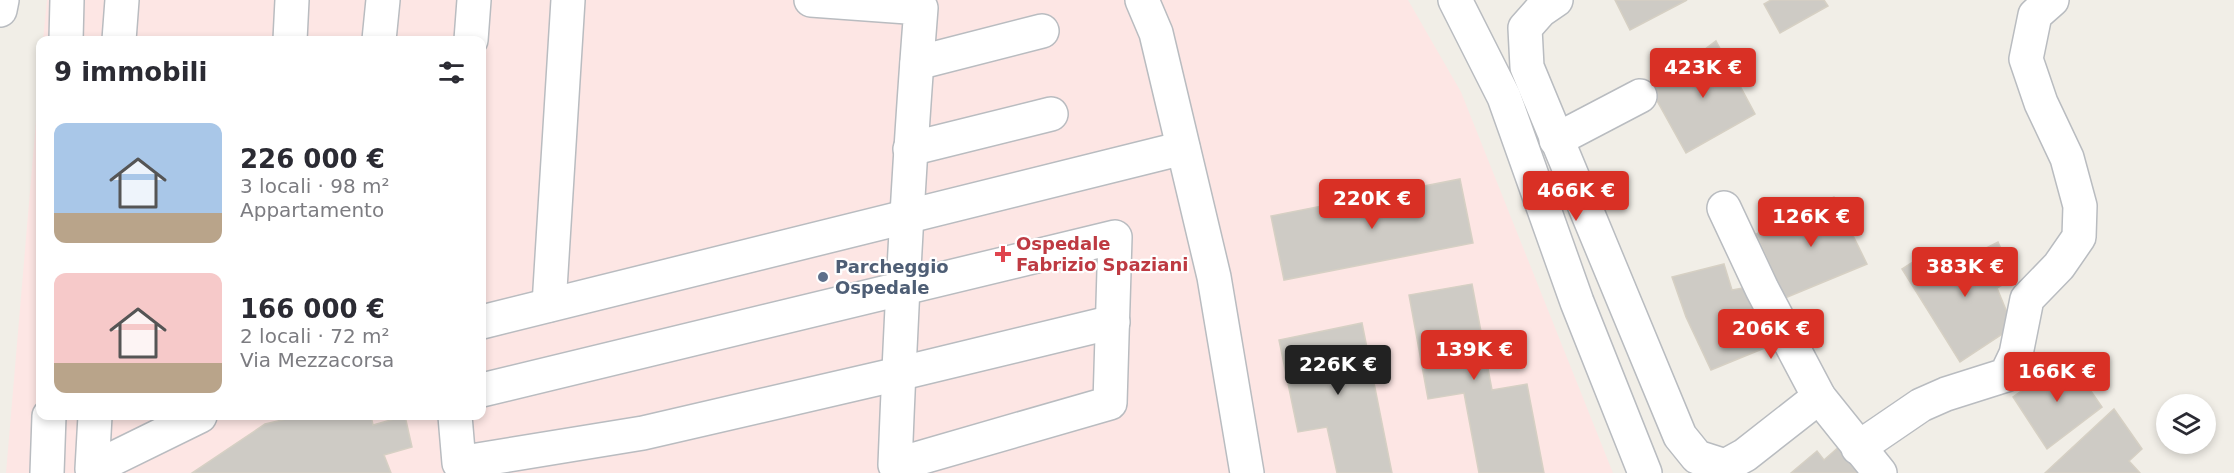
<!DOCTYPE html>
<html lang="it">
<head>
<meta charset="utf-8">
<style>
	body { margin:0; font-family:"DejaVu Sans",sans-serif; background:#f7f7f7; color:#2b2b33; height:100vh; display:flex; flex-direction:column; font-size:22px; white-space:nowrap }
	* { box-sizing:border-box; margin:0 }
	p { font-size:20px; color:#7c7c81 }
	.icon { flex:none; width:33px; height:33px; fill:none; stroke:currentColor; stroke-width:2; stroke-linecap:round; stroke-linejoin:round }
	.map { position:relative; flex:1; overflow:hidden }
	.side { position:absolute; left:36px; top:36px; width:450px; height:384px; display:flex; flex-direction:column; background:#fff; border-radius:12px; box-shadow:0 3px 9px #0003 }
	.side>* { flex:none }
	.tools { position:absolute; left:2156px; top:394px; display:grid; gap:12px }
	.tools a { display:grid; place-items:center; width:60px; height:60px; border-radius:50%; background:#fff; box-shadow:0 3px 9px #0003; font-size:30px }
	.price { position:absolute; translate:-50% -51px; padding:0 14px; border-radius:6px; background:#d93025; color:#fff; font-size:20px; line-height:39px; filter:drop-shadow(0 2px 3px #0008) }
	.price::after { content:''; position:absolute; left:50%; top:36px; width:18px; height:14px; margin-left:-9px; background:inherit; clip-path:polygon(0 0,100% 0,50% 100%) }
	.price.active { background:#222; color:#fff }
	ul { padding:0; list-style:none }
	li { display:flex; align-items:center; gap:18px; height:150px; padding:0 18px }
	li span { display:grid; place-items:center; flex:none; width:168px; height:120px; border-radius:12px; color:#555 }
	li>.icon { margin-inline-start:auto }
	span .icon { width:72px; height:72px; fill:#fffc; stroke-width:1 }
	li b { font-size:26px }
	h2 { display:flex; justify-content:space-between; align-items:center; height:72px; padding:0 18px; font-size:26px }
	.map>svg:first-child { display:block }
	.medical { fill:#fde6e4 }
	.building { fill:#cecbc5; stroke:#d6d0c4; stroke-width:1.5 }
	.lines { fill:none; stroke-linecap:round; stroke-linejoin:round }
	.minor-casing { stroke:#b9bcc0; stroke-width:36 }
	.minor { stroke:#fff; stroke-width:33 }
	.health-dot { fill:#e0444e; stroke:#fff; stroke-width:2 }
	.service-dot { fill:#5c6f8a; stroke:#fff; stroke-width:2 }
	.labels { text-anchor:middle; stroke-width:4.5; stroke-linejoin:round; paint-order:stroke }
	.health-label { font-size:18px; font-weight:bold; fill:#be3a42; stroke:#fff; text-anchor:start }
	.service-label { font-size:18px; font-weight:bold; fill:#4e5e75; stroke:#fff; text-anchor:start }
</style>
</head>
<body>
<div class="map">
<svg width="2234" height="473" viewBox="0 0 2234 473">
	<rect width="100%" height="100%" fill="#f1eee7"/>
	<!-- medical -->
	<polygon class="medical" points="47,0 1408,0 1461,92 1613,473 6,473 40,74 40,416 482,416 482,40 43,40"/>
	<!-- building -->
	<g class="building">
		<polygon points="1615,0 1687,0 1630,30"/>
		<polygon points="1771,0 1824,0 1828,6 1780,33 1764,4"/>
		<polygon points="1716,41 1755,114 1686,153 1651,90"/>
		<polygon points="1460,179 1473,243 1284,280 1271,216"/>
		<polygon points="1834,197 1867,264 1785,298 1756,234"/>
		<polygon points="1998,242 2014,278 1997,288 2013,327 1960,362 1902,269 1930,251 1941,271"/>
		<polygon points="1724,264 1732,290 1748,287 1767,347 1711,370 1686,317 1672,277"/>
		<polygon points="1472,284 1492,390 1527,384 1544,473 1479,473 1464,393 1428,399 1409,295"/>
		<polygon points="1362,323 1392,473 1337,473 1327,427 1298,432 1279,340"/>
		<polygon points="2068,358 2102,407 2047,449 2013,397"/>
		<polygon points="2114,409 2142,449 2129,461 2140,473 2045,473"/>
		<polygon points="299,416 371,416 373,425 405,416 412,447 384,455 391,473 192,473 265,424"/>
		<polygon points="1841,445 1865,473 1791,473 1817,451 1824,460"/>
	</g>
	<g class="lines">
		<defs>
			<g id="minor">
				<polyline points="1142,0 1156,33 1214,277 1247,473"/>
				<polyline points="1455,0 1504,97 1577,302 1645,473"/>
				<polyline points="1556,0 1540,11 1525,28 1527,67 1680,436 1697,457 1725,466 1745,455 1819,397"/>
				<polyline points="0,10 2,0"/>
				<polyline points="66,40 67,0"/>
				<polyline points="119,40 122,0"/>
				<polyline points="290,40 292,0"/>
				<polyline points="379,40 383,0"/>
				<polyline points="471,40 474,0"/>
				<polyline points="917,63 1042,31"/>
				<polyline points="1556,140 1640,96"/>
				<polyline points="910,149 1051,114"/>
				<polyline points="1724,208 1762,289 1819,397 1880,473"/>
				<polyline points="549,305 568,0"/>
				<polyline points="482,322 1183,148"/>
				<path d="M482 390 1115 237 1110 403 895 465C901 312 909 160 921 8L811 0"/>
				<polyline points="95,416 92,469 200,416"/>
				<polyline points="455,416 459,463 643,433 898,374 1113,322"/>
				<polyline points="1858,448 1921,405 1946,394 2006,375 2016,354 2027,299 2059,266 2079,237 2080,206 2067,158 2041,103 2026,59 2035,15 2052,0"/>
				<polyline points="47,473 49,416"/>
			</g>
		</defs>
		<!-- minor casing -->
		<use href="#minor" class="minor-casing"/>
		<!-- minor -->
		<use href="#minor" class="minor"/>
	</g>
	<!-- markers -->
	<path class="health-dot" d="M1000 245h6v6h6v6h-6v6h-6v-6h-6v-6h6z"/>
	<circle class="service-dot" cx="823" cy="277" r="6"/>
	<g class="labels">
		<!-- health labels -->
		<g class="health-label">
			<text x="1016" y="250">Ospedale<tspan x="1016" dy="21">Fabrizio Spaziani</tspan></text>
		</g>
		<!-- service labels -->
		<g class="service-label">
			<text x="835" y="273">Parcheggio<tspan x="835" dy="21">Ospedale</tspan></text>
		</g>
	</g>
</svg>
<div class="tools">
<a><svg class="icon" aria-label="layers" viewBox="0 0 24 24"><path d="M12 4l9 5-9 5-9-5zM3 14l9 5 9-5"/></svg></a>
</div>
<b class="price" style="left:1703px;top:99px">423K €</b>
<b class="price" style="left:1576px;top:222px">466K €</b>
<b class="price" style="left:1372px;top:230px">220K €</b>
<b class="price" style="left:1811px;top:248px">126K €</b>
<b class="price" style="left:1965px;top:298px">383K €</b>
<b class="price" style="left:1771px;top:360px">206K €</b>
<b class="price" style="left:1474px;top:381px">139K €</b>
<b class="price active" style="left:1338px;top:396px">226K €</b>
<b class="price" style="left:2057px;top:403px">166K €</b>
<section class="side">
<h2>9 immobili<svg class="icon" aria-label="filters" viewBox="0 0 24 24"><path d="M4 7h16M4 17h16"/><circle cx="9" cy="7" r="2"/><circle cx="15" cy="17" r="2"/></svg></h2>
<ul>
<li><span style="background:linear-gradient(#a9c7e8 75%,#b9a48a 0)"><svg class="icon" aria-label="home" viewBox="0 0 24 24"><path d="M3 11l9-7 9 7M6 9v11h12V9"/></svg></span><div><b>226 000 €</b><p>3 locali · 98 m²</p><p>Appartamento</p></div></li>
<li><span style="background:linear-gradient(#f6c9c9 75%,#b9a48a 0)"><svg class="icon" aria-label="home" viewBox="0 0 24 24"><path d="M3 11l9-7 9 7M6 9v11h12V9"/></svg></span><div><b>166 000 €</b><p>2 locali · 72 m²</p><p>Via Mezzacorsa</p></div></li>
</ul>
</section>
</div>
</body>
</html>
